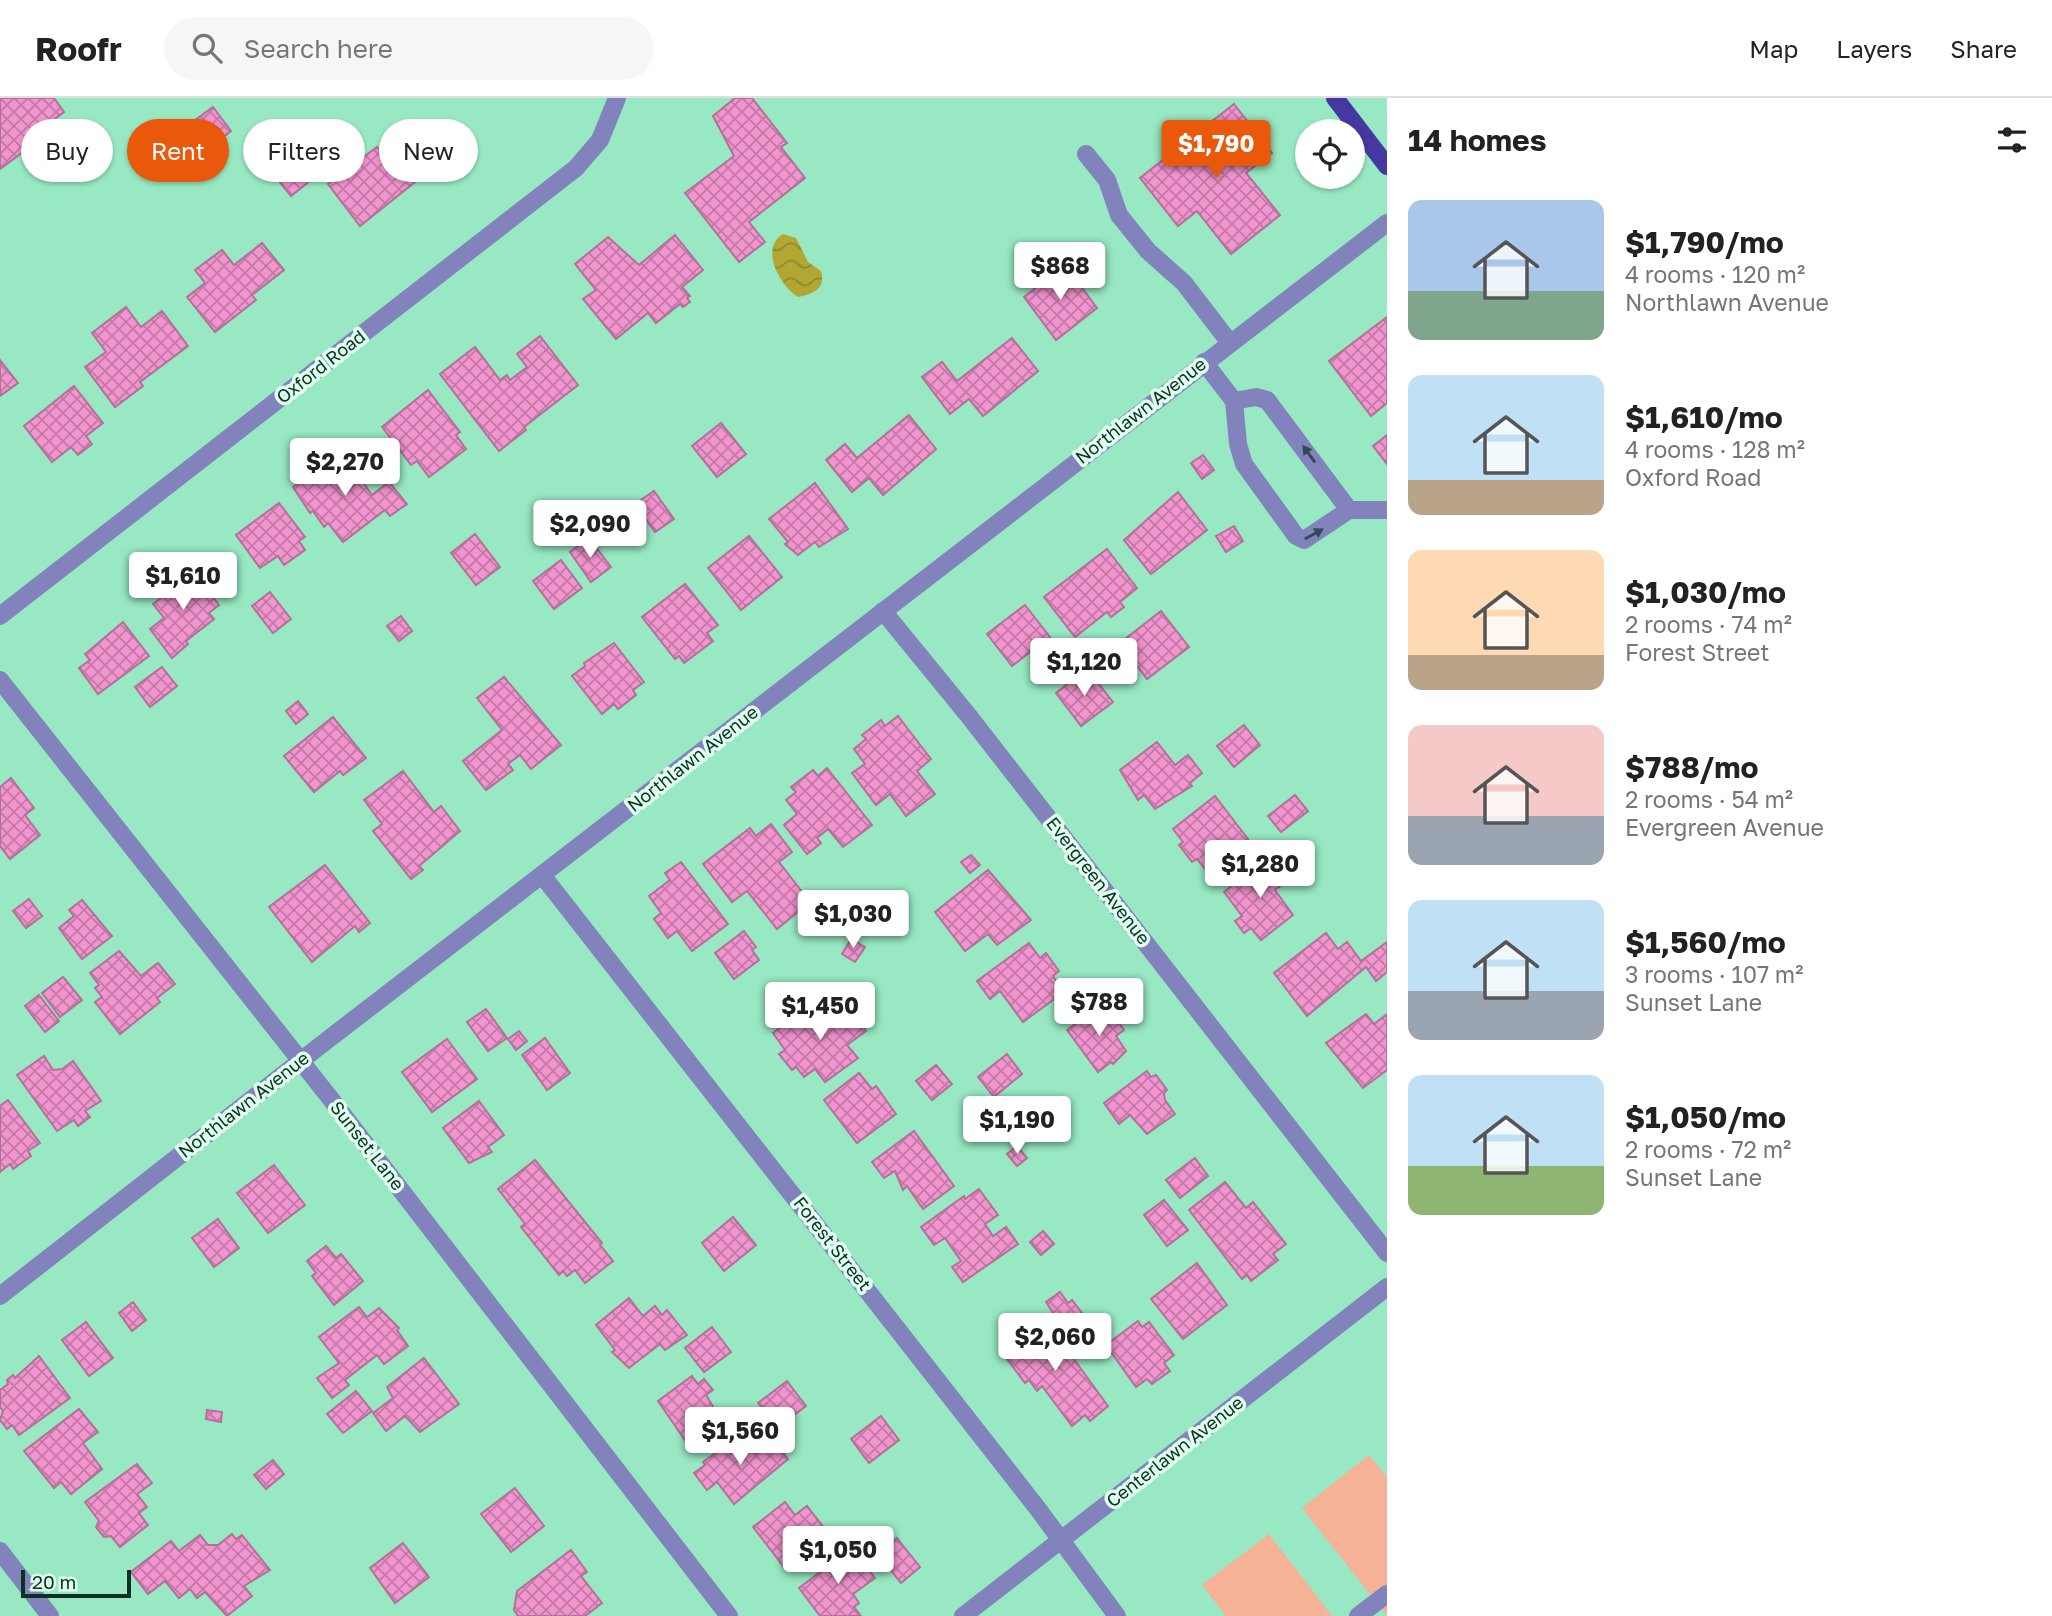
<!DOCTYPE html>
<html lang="en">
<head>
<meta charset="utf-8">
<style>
	body { margin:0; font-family:"Golos Text",sans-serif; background:#f6f6f6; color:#222; height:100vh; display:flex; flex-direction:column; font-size:26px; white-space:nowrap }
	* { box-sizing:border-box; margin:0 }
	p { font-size:23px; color:#767676 }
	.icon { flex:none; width:38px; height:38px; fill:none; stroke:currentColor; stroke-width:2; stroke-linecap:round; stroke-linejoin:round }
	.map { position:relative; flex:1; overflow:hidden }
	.drawer { display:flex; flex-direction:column; background:#fff; width:665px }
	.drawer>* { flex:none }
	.top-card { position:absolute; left:21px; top:21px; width:665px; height:63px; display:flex; gap:14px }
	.tools { position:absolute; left:1295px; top:21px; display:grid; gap:14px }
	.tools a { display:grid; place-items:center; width:70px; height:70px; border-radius:50%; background:#fff; box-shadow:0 2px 5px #0004; font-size:35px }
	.scale { position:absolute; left:21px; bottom:18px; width:110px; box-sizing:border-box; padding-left:7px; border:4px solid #0e3022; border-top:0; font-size:19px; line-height:24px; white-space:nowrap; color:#0e3022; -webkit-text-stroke:5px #dffeee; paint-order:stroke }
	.price { position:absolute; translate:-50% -60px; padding:0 16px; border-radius:7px; background:#fff; color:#222; font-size:23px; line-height:46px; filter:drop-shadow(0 2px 4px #0008) }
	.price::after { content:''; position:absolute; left:50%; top:42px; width:21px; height:16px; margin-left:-10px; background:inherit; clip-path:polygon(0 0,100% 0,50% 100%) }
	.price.selected { background:#ea580c; color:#fff }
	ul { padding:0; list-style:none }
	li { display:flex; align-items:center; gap:21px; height:175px; padding:0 21px }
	li span { display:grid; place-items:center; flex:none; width:196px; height:140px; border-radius:14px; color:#555 }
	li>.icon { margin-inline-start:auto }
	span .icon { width:84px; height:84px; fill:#fffc; stroke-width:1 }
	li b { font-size:30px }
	h2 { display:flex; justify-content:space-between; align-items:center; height:84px; padding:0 21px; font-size:30px }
	.tag { padding:0 24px; border-radius:32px; background:#fff; box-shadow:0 2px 5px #0004; font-size:24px; line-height:63px }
	.tag.selected { background:#ea580c; color:#fff }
	header { display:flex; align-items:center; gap:42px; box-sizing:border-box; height:98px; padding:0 35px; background:#fff; border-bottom:2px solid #e0e0e0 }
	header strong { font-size:33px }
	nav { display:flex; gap:38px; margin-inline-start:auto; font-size:24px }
	.search { width:490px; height:63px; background:#f6f6f6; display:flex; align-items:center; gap:18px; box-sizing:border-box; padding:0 24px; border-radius:38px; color:#767676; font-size:26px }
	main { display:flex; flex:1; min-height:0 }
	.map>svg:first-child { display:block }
	.green { fill:#f5b297 }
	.water { fill:url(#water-waves) }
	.building { fill:url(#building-cross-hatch); stroke:#b17198; stroke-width:2 }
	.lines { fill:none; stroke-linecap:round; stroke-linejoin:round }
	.minor { stroke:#8283bd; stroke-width:18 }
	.major { stroke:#4637a1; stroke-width:18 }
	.oneway { fill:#314950 }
	.labels { text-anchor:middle; stroke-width:7; stroke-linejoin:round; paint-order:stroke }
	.street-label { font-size:18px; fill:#0e3022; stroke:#dffeee }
</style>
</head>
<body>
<header>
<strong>Roofr</strong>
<div class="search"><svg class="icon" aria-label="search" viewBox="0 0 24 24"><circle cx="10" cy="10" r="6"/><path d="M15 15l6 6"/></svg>Search here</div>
<nav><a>Map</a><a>Layers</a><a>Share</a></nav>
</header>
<main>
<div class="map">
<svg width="1387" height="1518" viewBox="0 0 1387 1518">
	<defs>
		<pattern id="water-waves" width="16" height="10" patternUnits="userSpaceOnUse" patternTransform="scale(1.75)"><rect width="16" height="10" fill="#b3a734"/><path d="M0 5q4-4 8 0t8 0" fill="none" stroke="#90882c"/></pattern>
		<pattern id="building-cross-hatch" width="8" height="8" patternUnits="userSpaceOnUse" patternTransform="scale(1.75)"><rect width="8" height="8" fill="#f294ce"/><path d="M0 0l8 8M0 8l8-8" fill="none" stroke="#c279a7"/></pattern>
	</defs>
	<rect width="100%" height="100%" fill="#98e9c3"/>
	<!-- green -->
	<g class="green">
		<polygon points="1369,1357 1387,1379 1387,1518 1302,1410"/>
		<polygon points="1269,1436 1332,1518 1226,1518 1202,1487"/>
	</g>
	<!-- water -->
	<path class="water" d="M783 136 796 140 808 164 821 173C826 190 814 196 798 199 780 188 759 150 783 136Z"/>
	<!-- building -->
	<g class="building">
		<polygon points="0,0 54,0 64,14 40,32 45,38 0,71"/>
		<polygon points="735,0 752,0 787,45 781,49 805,80 749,124 765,144 739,164 685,95 734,58 713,18"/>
		<polygon points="1234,6 1272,55 1246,75 1280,117 1231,156 1197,113 1178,128 1140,80"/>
		<polygon points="213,9 231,33 213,47 194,23"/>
		<polygon points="299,47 321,74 291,98 269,71"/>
		<polygon points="377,49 384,58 397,49 420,80 360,128 328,86"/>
		<polygon points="675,137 703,172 682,189 690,198 687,200 690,204 683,209 680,206 656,225 648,215 616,241 583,201 596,192 575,166 608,139 639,167"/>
		<polygon points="262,145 284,172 252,197 256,202 215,234 187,199 205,185 195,172 222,152 234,167"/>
		<polygon points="1065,167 1097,210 1056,242 1024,199"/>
		<polygon points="126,209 141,229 162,213 188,248 140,284 143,288 115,309 85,269 106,254 92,235"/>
		<polygon points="1387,219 1387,305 1371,318 1329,263"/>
		<polygon points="540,238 578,287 524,329 526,332 499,353 440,276 475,249 500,282 507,277 510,282 527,269 517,256"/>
		<polygon points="1012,240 1038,273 983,318 969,301 950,316 922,279 942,264 957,283"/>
		<polygon points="0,262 18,285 0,298"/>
		<polygon points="74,288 103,325 86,338 92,346 78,357 71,349 52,364 24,328"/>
		<polygon points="428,292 460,334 456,337 466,351 429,379 417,363 411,367 382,329"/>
		<polygon points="909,317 936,351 883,397 869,380 852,394 826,362 845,346 857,360"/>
		<polygon points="721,325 746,356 717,379 692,348"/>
		<polygon points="1387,337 1387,366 1373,348"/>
		<polygon points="341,353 372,397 389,384 407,406 390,418 385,412 343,444 328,425 324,429 313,413 310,415 293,389"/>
		<polygon points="1203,357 1214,372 1202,381 1191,365"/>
		<polygon points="815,385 848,431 819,449 815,444 798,457 785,446 788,444 769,421"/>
		<polygon points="654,393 674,421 655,434 635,406"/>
		<polygon points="1178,394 1207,432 1151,476 1124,442"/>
		<polygon points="279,405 305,439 299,443 305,452 284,467 278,458 260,470 236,437"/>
		<polygon points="1234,428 1243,443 1226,454 1216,438"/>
		<polygon points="475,436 500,469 476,487 451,455"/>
		<polygon points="749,438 782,479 741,512 708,470"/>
		<polygon points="589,440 611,469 591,484 570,454"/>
		<polygon points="1107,451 1137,490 1120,504 1124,509 1111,519 1107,514 1075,539 1044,499"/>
		<polygon points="561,462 582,490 554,511 533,483"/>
		<polygon points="193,473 219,507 209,515 214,521 186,543 188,546 172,560 150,531 164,520 153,506 162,499 158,494 177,479 180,483"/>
		<polygon points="685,486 718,527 707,535 713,543 684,565 679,558 675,561 642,519"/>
		<polygon points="270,494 291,521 273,535 252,508"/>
		<polygon points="1025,507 1050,539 1012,568 987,536"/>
		<polygon points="1161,513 1189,549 1147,581 1120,545"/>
		<polygon points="401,518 412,533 399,543 387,528"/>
		<polygon points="123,524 149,558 98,596 79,570 90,562 85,556"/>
		<polygon points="614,545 644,584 633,592 636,597 618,611 614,606 602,616 572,578 585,568 584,565"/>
		<polygon points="162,569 177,588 150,609 135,589"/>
		<polygon points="1087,571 1113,604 1081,628 1056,595"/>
		<polygon points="504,579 561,647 531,671 520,657 508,666 513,672 486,692 463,663 502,632 477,600"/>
		<polygon points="298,603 308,616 296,626 286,613"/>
		<polygon points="898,618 931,661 917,673 935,696 906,718 890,696 876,707 852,675 865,666 854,651 866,641 862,637 881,622 885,628"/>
		<polygon points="333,619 366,660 343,677 340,673 314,694 284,658"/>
		<polygon points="1244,627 1260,647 1234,669 1217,648"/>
		<polygon points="1157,644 1175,667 1188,657 1202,675 1190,685 1192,688 1155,711 1144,697 1138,702 1120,672"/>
		<polygon points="827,670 872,727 843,749 828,731 817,740 821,745 807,756 784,727 797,716 786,702 796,694 791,689 813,672 818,678"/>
		<polygon points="403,673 434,714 441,708 460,733 419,768 423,772 411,781 373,733 382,726 364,702"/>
		<polygon points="11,680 34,710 25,717 40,737 10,761 0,748 0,689"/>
		<polygon points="1295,697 1308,713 1281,734 1268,718"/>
		<polygon points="1215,698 1248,741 1207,773 1197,761 1192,764 1179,747 1183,744 1173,731"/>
		<polygon points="771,726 792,754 779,764 810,804 777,831 747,793 732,804 703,766 750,730 756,738"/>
		<polygon points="971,757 980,767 970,775 961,764"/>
		<polygon points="1267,760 1286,784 1275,792 1293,817 1261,842 1251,830 1244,835 1235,823 1242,818 1224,794"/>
		<polygon points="681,764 728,826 692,853 677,833 668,840 654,821 661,815 649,798 670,782 665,775"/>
		<polygon points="325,767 370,825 359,834 355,828 312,864 269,809"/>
		<polygon points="988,772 1031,822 997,847 988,836 965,853 935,814"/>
		<polygon points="29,801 42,818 26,830 13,813"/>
		<polygon points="82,802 112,838 82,861 59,830 74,818 69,812"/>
		<polygon points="744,833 756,849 752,852 759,862 734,881 715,855"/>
		<polygon points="1326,835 1338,851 1347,844 1361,863 1387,844 1387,874 1376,883 1366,869 1307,918 1274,875"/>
		<polygon points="851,841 865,849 855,864 842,856"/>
		<polygon points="1029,845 1040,860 1046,855 1059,873 1053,878 1064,894 1023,924 1000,893 990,901 977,883"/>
		<polygon points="119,853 141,878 158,865 175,886 157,900 160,904 120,936 95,904 102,899 95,890 99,887 90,875"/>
		<polygon points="63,879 82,902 60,919 42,895"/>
		<polygon points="39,897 59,923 45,934 25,908"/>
		<polygon points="847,906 866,933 847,947 858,960 825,984 815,971 804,979 796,969 792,972 779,956 785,952 773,935 808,909 820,925"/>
		<polygon points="1098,909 1105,919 1111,914 1124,932 1116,938 1126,953 1113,966 1111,964 1098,974 1067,932"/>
		<polygon points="486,911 507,940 488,953 467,924"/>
		<polygon points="1366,916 1374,926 1387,916 1387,972 1363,990 1326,945"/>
		<polygon points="519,933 527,943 516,952 508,941"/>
		<polygon points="545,940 570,975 547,992 522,957"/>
		<polygon points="447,941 477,981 432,1014 402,974"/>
		<polygon points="1007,956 1022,976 994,999 978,979"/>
		<polygon points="44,958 53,972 62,971 73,963 101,1003 85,1013 90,1019 78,1028 74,1022 57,1033 17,977"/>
		<polygon points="936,967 952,986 932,1002 916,983"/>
		<polygon points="1147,973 1151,979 1156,977 1167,992 1164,995 1165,1002 1175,1016 1147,1036 1130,1017 1119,1026 1104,1005"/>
		<polygon points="859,975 872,991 876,988 896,1016 857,1045 824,1002"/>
		<polygon points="8,1002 40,1045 28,1053 31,1058 13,1071 10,1066 0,1074 0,1008"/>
		<polygon points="479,1003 504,1037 488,1049 492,1054 469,1065 443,1030"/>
		<polygon points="914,1033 954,1088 923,1111 907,1088 903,1092 895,1073 884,1080 872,1064"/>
		<polygon points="1017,1048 1027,1060 1017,1068 1007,1056"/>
		<polygon points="1195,1060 1208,1078 1180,1100 1166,1082"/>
		<polygon points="535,1062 602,1145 600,1147 613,1163 585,1185 575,1172 567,1178 563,1173 559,1177 521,1129 525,1126 498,1091"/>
		<polygon points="274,1067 305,1107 268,1135 237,1095"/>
		<polygon points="1225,1084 1246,1110 1253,1104 1286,1146 1273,1156 1278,1162 1251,1183 1247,1177 1242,1181 1189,1112"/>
		<polygon points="979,1091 998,1117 985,1126 993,1138 1006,1129 1018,1146 963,1184 952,1169 961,1163 945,1140 934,1147 921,1129 964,1098 965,1101"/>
		<polygon points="1164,1102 1188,1132 1167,1148 1144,1117"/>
		<polygon points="733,1119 756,1147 724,1173 702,1145"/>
		<polygon points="218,1121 239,1150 214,1169 192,1140"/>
		<polygon points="1043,1133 1054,1146 1041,1157 1030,1144"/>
		<polygon points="326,1148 336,1160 341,1156 363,1183 334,1207 312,1178 316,1175 307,1163"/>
		<polygon points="1197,1165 1227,1207 1183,1241 1151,1201"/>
		<polygon points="1060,1194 1068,1205 1072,1202 1091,1227 1071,1242 1046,1204"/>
		<polygon points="629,1200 643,1218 655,1208 662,1217 667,1212 687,1237 665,1252 660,1246 629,1270 612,1254 615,1252 596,1227"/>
		<polygon points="133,1204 146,1222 132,1233 119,1215"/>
		<polygon points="359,1209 367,1219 379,1210 399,1230 397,1232 408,1248 384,1266 377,1257 345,1282 349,1287 332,1300 317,1280 339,1265 319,1239"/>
		<polygon points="1044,1220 1108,1308 1090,1323 1085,1317 1072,1328 1042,1288 1037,1293 1029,1282 1025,1285 1001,1253"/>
		<polygon points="1138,1223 1142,1229 1149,1224 1174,1257 1164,1265 1170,1273 1152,1286 1147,1281 1136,1289 1106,1247"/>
		<polygon points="86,1224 113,1260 89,1278 62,1242"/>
		<polygon points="712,1229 731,1254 704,1274 685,1250"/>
		<polygon points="39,1258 70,1300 19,1337 12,1327 7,1331 0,1322 3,1313 0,1309 0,1292 8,1286 7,1282 13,1277 15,1280"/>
		<polygon points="424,1260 459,1306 420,1334 405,1318 386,1333 373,1315 393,1300 387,1289"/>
		<polygon points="692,1278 698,1286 704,1281 713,1292 706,1297 720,1320 687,1345 658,1303"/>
		<polygon points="787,1283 806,1308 777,1330 758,1305"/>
		<polygon points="356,1293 372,1313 343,1335 327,1316"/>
		<polygon points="79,1311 98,1334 83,1345 102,1371 71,1396 61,1384 54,1390 24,1353"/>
		<polygon points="207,1312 222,1314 221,1324 206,1321"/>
		<polygon points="881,1318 899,1342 869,1365 851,1341"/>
		<polygon points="741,1336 756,1355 773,1342 788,1361 734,1406 717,1384 707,1392 694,1375 705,1367 703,1364"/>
		<polygon points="273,1362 284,1376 266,1391 254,1377"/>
		<polygon points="137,1366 152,1385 137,1396 147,1409 139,1415 148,1427 120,1449 111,1438 104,1439 96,1429 99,1423 85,1404"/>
		<polygon points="515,1390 544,1428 511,1454 481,1416"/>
		<polygon points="785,1404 795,1417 807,1408 828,1435 784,1469 753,1429"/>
		<polygon points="232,1436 236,1441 242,1437 270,1472 244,1488 252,1498 227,1518 205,1494 197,1500 190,1491 179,1500 165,1483 148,1496 131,1474 171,1443 179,1453 200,1437 208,1447 218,1447"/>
		<polygon points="897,1440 920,1469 901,1485 877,1455"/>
		<polygon points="403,1445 429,1479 395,1505 370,1470"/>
		<polygon points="852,1450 875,1480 853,1496 859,1505 854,1509 861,1518 820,1518 799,1490"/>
		<polygon points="571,1452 587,1474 581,1478 602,1505 585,1518 518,1518 514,1512 517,1493"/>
	</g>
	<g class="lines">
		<!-- minor -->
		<g class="minor">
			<polyline points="1086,56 1107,82 1119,117 1148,153 1184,185 1230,245"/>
			<polyline points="1204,264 1234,303"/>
			<polyline points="1349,412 1267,302 1256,299 1234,303 1238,346 1244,366 1296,438 1304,442 1349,412 1387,412"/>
			<polyline points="883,513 968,617 1387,1155"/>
			<polyline points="0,518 576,70 600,42 617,0"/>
			<polyline points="0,582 330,1000 729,1518"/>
			<polyline points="542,777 1038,1411 1117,1518"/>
			<polyline points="0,1198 321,947 1387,125"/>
			<polyline points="0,1453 50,1518"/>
			<polyline points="963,1518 1387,1189"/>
			<polyline points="1358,1518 1387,1496"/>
		</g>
		<!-- major -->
		<polyline class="major" points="1335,0 1387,68"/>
	</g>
	<!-- one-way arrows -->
	<defs><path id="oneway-solid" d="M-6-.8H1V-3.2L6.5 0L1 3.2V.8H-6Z" transform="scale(1.75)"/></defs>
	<g class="oneway">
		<use href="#oneway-solid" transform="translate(1309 356) rotate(-126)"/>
		<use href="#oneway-solid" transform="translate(1314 436) rotate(-29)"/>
	</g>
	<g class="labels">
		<!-- street labels -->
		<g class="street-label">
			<text transform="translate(321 269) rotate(-38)" y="6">Oxford Road</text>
			<text transform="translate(1141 313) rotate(-38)" y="6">Northlawn Avenue</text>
			<text transform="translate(693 661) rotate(-38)" y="6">Northlawn Avenue</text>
			<text transform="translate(1098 783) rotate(52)" y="6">Evergreen Avenue</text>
			<text transform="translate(244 1007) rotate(-38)" y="6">Northlawn Avenue</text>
			<text transform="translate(367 1048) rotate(52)" y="6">Sunset Lane</text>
			<text transform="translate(832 1146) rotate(52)" y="6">Forest Street</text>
			<text transform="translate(1175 1354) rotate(-38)" y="6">Centerlawn Avenue</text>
		</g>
	</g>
</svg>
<div class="tools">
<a><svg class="icon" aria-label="locate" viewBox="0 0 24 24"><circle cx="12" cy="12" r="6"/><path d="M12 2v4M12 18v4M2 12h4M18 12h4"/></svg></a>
</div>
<div class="scale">20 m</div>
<b class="price selected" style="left:1216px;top:82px">$1,790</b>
<b class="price" style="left:1060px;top:204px">$868</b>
<b class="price" style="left:345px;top:400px">$2,270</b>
<b class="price" style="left:590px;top:462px">$2,090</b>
<b class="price" style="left:183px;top:514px">$1,610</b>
<b class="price" style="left:1084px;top:600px">$1,120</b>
<b class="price" style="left:1260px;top:802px">$1,280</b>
<b class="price" style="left:853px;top:852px">$1,030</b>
<b class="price" style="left:1099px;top:940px">$788</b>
<b class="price" style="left:820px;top:944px">$1,450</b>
<b class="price" style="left:1017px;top:1058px">$1,190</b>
<b class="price" style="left:1055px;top:1275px">$2,060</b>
<b class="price" style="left:740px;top:1369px">$1,560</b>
<b class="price" style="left:838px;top:1488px">$1,050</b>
<div class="top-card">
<a class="tag">Buy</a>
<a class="tag selected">Rent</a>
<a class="tag">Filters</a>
<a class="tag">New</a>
</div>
</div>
<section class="drawer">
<h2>14 homes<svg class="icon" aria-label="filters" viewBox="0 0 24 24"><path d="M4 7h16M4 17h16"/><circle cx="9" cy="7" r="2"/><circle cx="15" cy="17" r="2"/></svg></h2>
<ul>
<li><span style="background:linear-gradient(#a9c7e8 65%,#7fa58c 0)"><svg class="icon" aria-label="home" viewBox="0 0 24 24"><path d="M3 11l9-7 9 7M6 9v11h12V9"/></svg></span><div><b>$1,790/mo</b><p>4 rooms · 120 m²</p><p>Northlawn Avenue</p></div></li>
<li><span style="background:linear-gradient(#bfe0f5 75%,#b9a48a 0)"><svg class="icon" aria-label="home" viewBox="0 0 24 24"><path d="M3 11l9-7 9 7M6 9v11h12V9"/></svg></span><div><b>$1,610/mo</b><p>4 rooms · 128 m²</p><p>Oxford Road</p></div></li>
<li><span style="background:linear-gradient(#ffd9b3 75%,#b9a48a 0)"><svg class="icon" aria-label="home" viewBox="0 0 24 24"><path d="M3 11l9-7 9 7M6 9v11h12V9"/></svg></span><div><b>$1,030/mo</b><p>2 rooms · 74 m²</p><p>Forest Street</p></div></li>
<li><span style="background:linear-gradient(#f6c9c9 65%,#9aa5b1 0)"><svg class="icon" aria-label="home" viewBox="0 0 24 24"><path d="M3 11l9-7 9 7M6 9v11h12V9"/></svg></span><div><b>$788/mo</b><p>2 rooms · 54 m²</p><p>Evergreen Avenue</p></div></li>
<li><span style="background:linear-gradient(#bfe0f5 65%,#9aa5b1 0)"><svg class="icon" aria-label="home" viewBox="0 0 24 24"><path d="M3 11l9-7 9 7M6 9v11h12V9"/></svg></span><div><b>$1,560/mo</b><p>3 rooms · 107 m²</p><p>Sunset Lane</p></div></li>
<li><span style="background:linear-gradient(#bfe0f5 65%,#8fb573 0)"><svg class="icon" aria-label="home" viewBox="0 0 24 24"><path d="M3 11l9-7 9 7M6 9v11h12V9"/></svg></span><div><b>$1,050/mo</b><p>2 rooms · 72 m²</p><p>Sunset Lane</p></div></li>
</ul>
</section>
</main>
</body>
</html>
